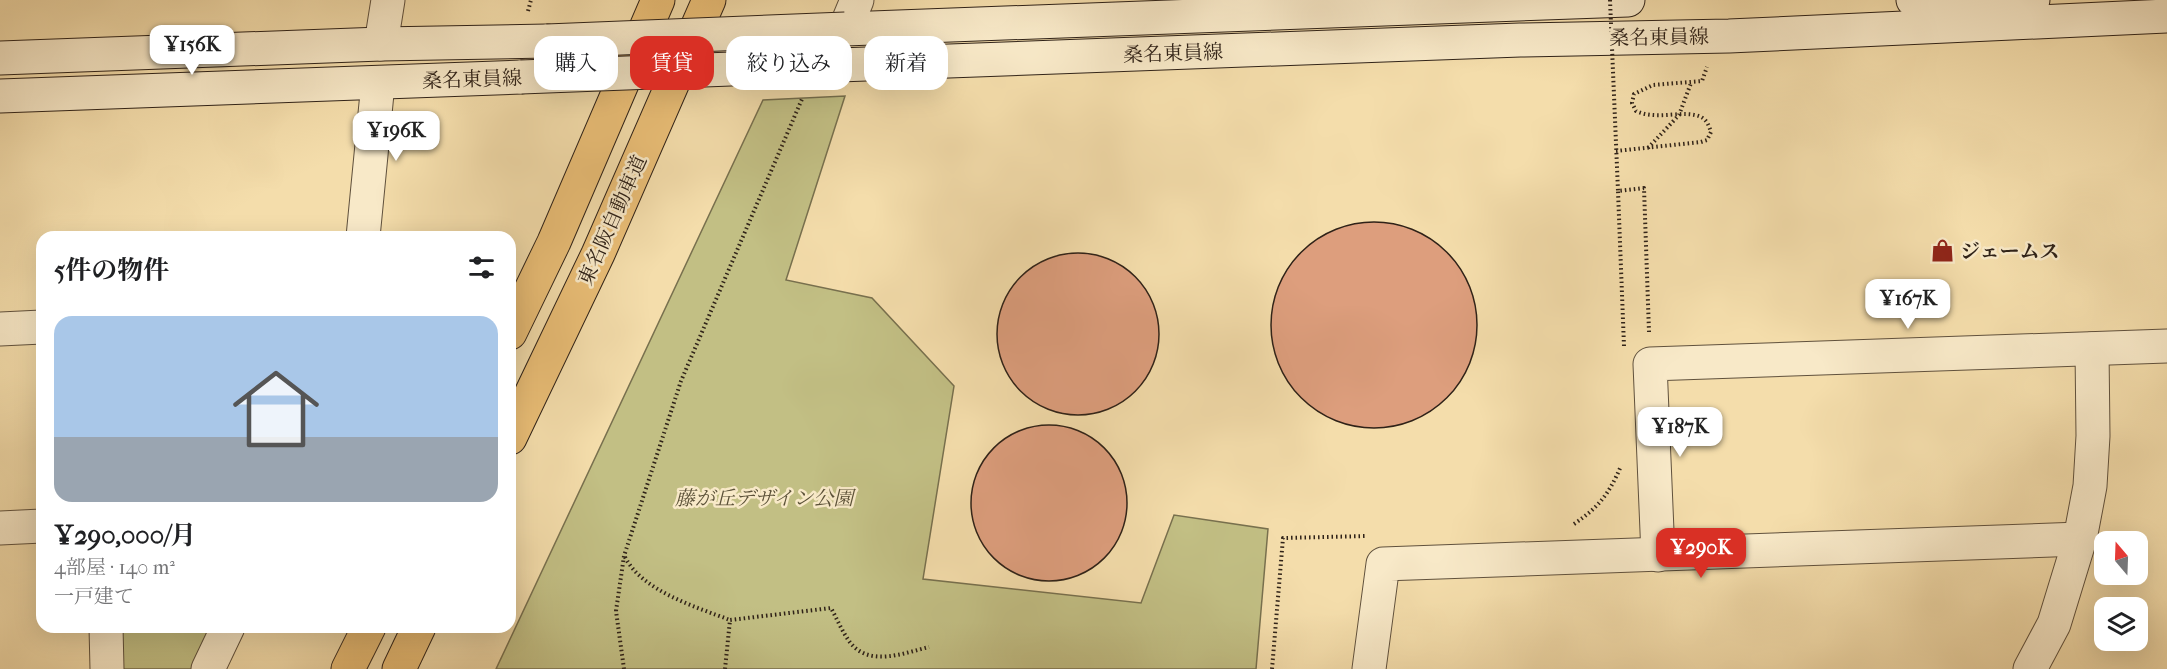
<!DOCTYPE html>
<html lang="ja">
<head>
<meta charset="utf-8">
<style>
	body { margin:0; font-family:"IM FELL French Canon","Noto Serif JP",serif; background:#f6f6f6; color:#202124; height:100vh; display:flex; flex-direction:column; font-size:22px; white-space:nowrap }
	* { box-sizing:border-box; margin:0 }
	p { font-size:20px; color:#757577 }
	.icon { flex:none; width:33px; height:33px; fill:none; stroke:currentColor; stroke-width:2; stroke-linecap:round; stroke-linejoin:round }
	.map { position:relative; flex:1; overflow:hidden }
	.panel { position:absolute; left:36px; top:231px; width:480px; height:402px; display:flex; flex-direction:column; background:#fff; border-radius:18px; box-shadow:0 6px 24px #0002 }
	.panel>* { flex:none }
	.guide { position:absolute; left:534px; top:36px; width:570px; height:54px; display:flex; gap:12px }
	.needle { width:39px; rotate:341deg }
	.buttons { position:absolute; left:2094px; top:531px; display:grid; gap:12px }
	.buttons a { display:grid; place-items:center; width:54px; height:54px; border-radius:12px; background:#fff; box-shadow:0 6px 24px #0002; font-size:30px }
	.price { position:absolute; translate:-50% -51px; padding:0 14px; border-radius:12px; background:#fff; color:#222; font-size:20px; line-height:39px; filter:drop-shadow(0 2px 3px #0008) }
	.price::after { content:''; position:absolute; left:50%; top:36px; width:18px; height:14px; margin-left:-9px; background:inherit; clip-path:polygon(0 0,100% 0,50% 100%) }
	.price.current { background:#d93025; color:#fff }
	ul { padding:0; list-style:none }
	li { display:grid; align-content:center; gap:12px; height:318px; padding:0 18px }
	li+li { border-top:2px solid #e0e0e0 }
	li span { display:grid; place-items:center; height:186px; border-radius:18px; color:#555 }
	li>.icon { margin-inline-start:auto }
	span .icon { width:108px; height:108px; fill:#fffc; stroke-width:1 }
	li b { font-size:26px }
	h2 { display:flex; justify-content:space-between; align-items:center; height:72px; padding:0 18px; font-size:26px }
	.pill { padding:0 21px; border-radius:18px; background:#fff; box-shadow:0 6px 24px #0002; font-size:21px; line-height:54px }
	.pill.current { background:#d93025; color:#fff }
	.map>svg:first-child { display:block }
	.green { fill:#c2bf84; stroke:#78704e; stroke-width:1.5 }
	.building { fill:#dd9e7d; stroke:#2f2218; stroke-width:1.5 }
	.lines { fill:none; stroke-linecap:round; stroke-linejoin:round }
	.street-casing { stroke:#60513d; stroke-width:35 }
	.secondary-casing { stroke:#2f2218; stroke-width:35 }
	.highway-casing { stroke:#2f2218; stroke-width:35 }
	.path { stroke:#2f2218; stroke-width:4; stroke-dasharray:1.5 3; stroke-linecap:butt }
	.street { stroke:#f8e9c8; stroke-width:33 }
	.secondary { stroke:#f8e9c8; stroke-width:33 }
	.highway { stroke:#eabe76; stroke-width:33 }
	.secondary-bridge-casing { stroke:#2f2218; stroke-width:35; stroke-linecap:butt }
	.path-bridge { stroke:#2f2218; stroke-width:4; stroke-dasharray:1.5 3; stroke-linecap:butt }
	.secondary-bridge { stroke:#f8e9c8; stroke-width:33 }
	.labels { text-anchor:middle; stroke-width:5; stroke-linejoin:round; paint-order:stroke }
	.street-label { font-size:20px; fill:#2f2218; stroke:#f8e9c8 }
	.poi-label { font-size:20px; font-weight:bold; fill:#2f2218; stroke:#f8e9c8; text-anchor:start }
	.park-label { font-size:20px; font-style:italic; fill:#5b5138; stroke:#f8e9c8 }
</style>
</head>
<body>
<div class="map">
<svg width="2167" height="669" viewBox="0 0 2167 669">
	<rect width="100%" height="100%" fill="#f4ddab"/>
	<filter id="stains"><feTurbulence type="fractalNoise" baseFrequency=".00333" numOctaves="4"/><feColorMatrix values="0 0 0 0 .2 0 0 0 0 .09 0 0 0 0 .02 0 0 0 .5 -.17"/></filter>
	<radialGradient id="worn" r=".72"><stop offset=".6" stop-color="#630" stop-opacity="0"/><stop offset="1" stop-color="#630" stop-opacity=".3"/></radialGradient>
	<!-- green -->
	<g class="green">
		<polygon points="845,96 786,280 872,298 954,386 923,579 1141,603 1174,515 1268,529 1256,669 496,669 763,100"/>
		<polygon points="119,627 213,627 194,669 121,669"/>
	</g>
	<!-- building -->
	<g class="building">
		<circle cx="1374" cy="325" r="103"/>
		<circle cx="1078" cy="334" r="81"/>
		<circle cx="1049" cy="503" r="78"/>
	</g>
	<g class="lines">
		<defs>
			<g id="street">
				<polyline points="845,29 857,0"/>
				<polyline points="381,44 388,0"/>
				<polyline points="363,237 378,83"/>
				<polyline points="0,329 42,327"/>
				<polyline points="0,528 42,526"/>
				<polyline points="1658,555 1650,364 2167,346"/>
				<polyline points="106,627 107,669"/>
				<polyline points="208,669 228,627"/>
				<polyline points="1369,669 1383,564 2080,539"/>
				<polyline points="2030,669 2054,624 2080,539 2090,486 2093,436 2092,349"/>
			</g>
			<g id="secondary">
				<polyline points="1913,0 1925,3 2033,0"/>
				<polyline points="845,29 1628,0"/>
				<polyline points="0,58 381,44 547,41"/>
				<polyline points="839,65 1520,40 1729,36 2167,16"/>
				<polyline points="0,96 521,77"/>
			</g>
			<g id="highway">
				<polyline points="510,333 554,242 658,0"/>
				<polyline points="510,438 598,254 709,0"/>
				<polyline points="348,669 369,627"/>
				<polyline points="399,669 419,627"/>
			</g>
		</defs>
		<!-- street casing -->
		<use href="#street" class="street-casing"/>
		<!-- secondary casing -->
		<use href="#secondary" class="secondary-casing"/>
		<!-- highway casing -->
		<use href="#highway" class="highway-casing"/>
		<!-- path -->
		<g class="path">
			<polyline points="528,11 531,0"/>
			<polyline points="1648,148 1679,115 1691,83"/>
			<path d="M1616 151 1701 142 1707 140 1711 132C1709 126 1707 120 1701 117 1684 109 1657 121 1636 111L1632 103 1634 94 1653 85 1702 81 1707 67"/>
			<polyline points="1624,346 1618,191 1644,188 1649,332"/>
			<path d="M1574 524C1599 507 1609 494 1621 466"/>
			<path d="M625 557C642 591 696 607 730 620"/>
			<polyline points="624,669 616,611 624,556 681,381 802,99"/>
			<path d="M725 669 730 620 831 608C837 619 842 631 849 641 868 668 904 653 929 647"/>
			<polyline points="1272,669 1283,538 1367,536"/>
		</g>
		<!-- street -->
		<use href="#street" class="street"/>
		<!-- secondary -->
		<use href="#secondary" class="secondary"/>
		<!-- highway -->
		<use href="#highway" class="highway"/>
		<defs>
			<g id="secondary-bridge">
				<polyline points="547,41 845,29"/>
				<polyline points="521,77 839,65"/>
			</g>
		</defs>
		<!-- secondary-bridge casing -->
		<use href="#secondary-bridge" class="secondary-bridge-casing"/>
		<!-- path-bridge -->
		<polyline class="path-bridge" points="1610,0 1618,191"/>
		<!-- secondary-bridge -->
		<use href="#secondary-bridge" class="secondary-bridge"/>
	</g>
	<!-- icons -->
	<defs>
		<symbol id="shop-bare" viewBox="-9 -9 18 18"><path d="M-5-2.5h2.3a2.7 3.5 0 0 1 5.4 0H5L5.5 6h-11ZM-1.5-2.5h3a1.5 2.3 0 0 0-3 0Z" fill="#8f2418" stroke="#f8e9c8" stroke-width="2.5" paint-order="stroke"/></symbol>
	</defs>
	<g fill-rule="evenodd">
		<use href="#shop-bare" x="1926" y="234" width="33" height="33"/>
	</g>
	<g class="labels">
		<!-- street labels -->
		<g class="street-label">
			<text transform="translate(1659 37) rotate(-1)" y="7">桑名東員線</text>
			<text transform="translate(1173 53) rotate(-2)" y="7">桑名東員線</text>
			<text transform="translate(472 79) rotate(-2)" y="7">桑名東員線</text>
			<text transform="translate(612 220) rotate(-66)" y="7">東名阪自動車道</text>
		</g>
		<!-- poi labels -->
		<g class="poi-label">
			<text x="1960" y="258">ジェームス</text>
		</g>
		<!-- park labels -->
		<g class="park-label">
			<text x="764" y="505">藤が丘デザイン公園</text>
		</g>
	</g>
	<rect width="100%" height="100%" filter="url(#stains)"/>
	<rect width="100%" height="100%" fill="url(#worn)"/>
</svg>
<div class="buttons">
<a><svg class="needle" viewBox="-14 -14 28 28"><path d="M0-13l5 13h-10z" fill="#e53935"/><path d="M0 13l5-13h-10z" fill="#757577"/></svg></a>
<a><svg class="icon" aria-label="layers" viewBox="0 0 24 24"><path d="M12 4l9 5-9 5-9-5zM3 14l9 5 9-5"/></svg></a>
</div>
<b class="price" style="left:192px;top:76px">¥156K</b>
<b class="price" style="left:396px;top:162px">¥196K</b>
<b class="price" style="left:1908px;top:330px">¥167K</b>
<b class="price" style="left:1680px;top:458px">¥187K</b>
<b class="price current" style="left:1701px;top:579px">¥290K</b>
<div class="guide">
<a class="pill">購入</a>
<a class="pill current">賃貸</a>
<a class="pill">絞り込み</a>
<a class="pill">新着</a>
</div>
<section class="panel">
<h2>5件の物件<svg class="icon" aria-label="filters" viewBox="0 0 24 24"><path d="M4 7h16M4 17h16"/><circle cx="9" cy="7" r="2"/><circle cx="15" cy="17" r="2"/></svg></h2>
<ul>
<li><span style="background:linear-gradient(#a9c7e8 65%,#9aa5b1 0)"><svg class="icon" aria-label="home" viewBox="0 0 24 24"><path d="M3 11l9-7 9 7M6 9v11h12V9"/></svg></span><div><b>¥290,000/月</b><p>4部屋 · 140 m²</p><p>一戸建て</p></div></li>
</ul>
</section>
</div>
</body>
</html>
